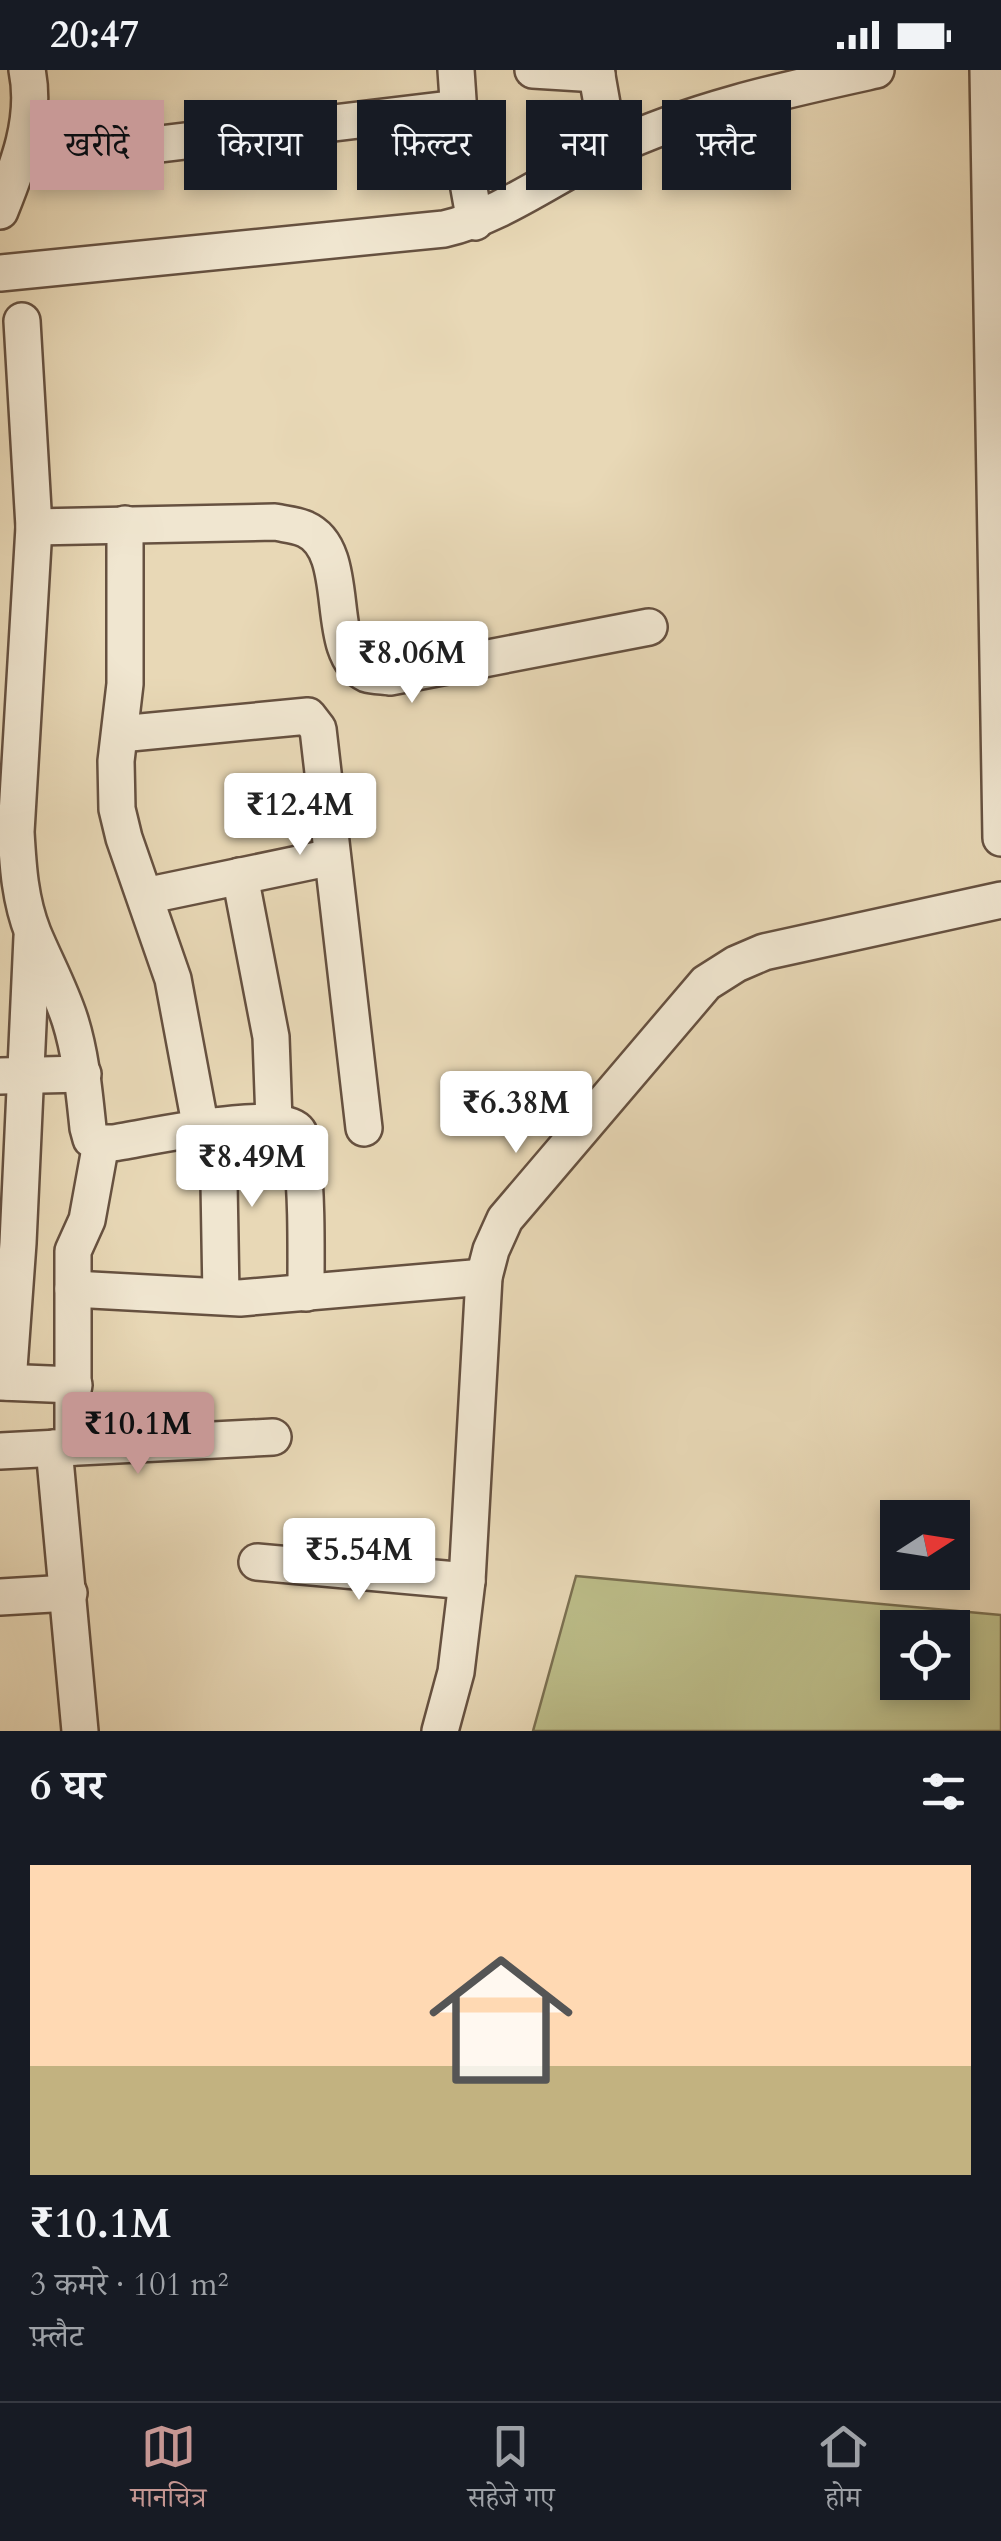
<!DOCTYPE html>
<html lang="hi">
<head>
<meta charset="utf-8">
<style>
	body { margin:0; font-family:Cardo,"Noto Serif Devanagari",serif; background:#242831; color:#f1f3f6; height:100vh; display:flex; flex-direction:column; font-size:38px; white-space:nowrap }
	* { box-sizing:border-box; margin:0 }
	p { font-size:32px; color:#9ea1a6 }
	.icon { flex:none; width:55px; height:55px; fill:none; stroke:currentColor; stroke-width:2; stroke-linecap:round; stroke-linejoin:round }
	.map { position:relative; height:1661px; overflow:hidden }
	.sheet { display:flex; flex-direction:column; background:#171b24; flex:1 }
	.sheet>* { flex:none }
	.guide { position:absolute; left:30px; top:30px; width:942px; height:90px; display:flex; gap:20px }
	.needle { width:65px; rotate:78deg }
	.controls { position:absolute; left:880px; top:1430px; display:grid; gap:20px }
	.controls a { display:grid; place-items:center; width:90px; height:90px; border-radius:0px; background:#171b24; box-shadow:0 5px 15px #0003; font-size:50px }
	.price { position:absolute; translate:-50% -85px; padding:0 22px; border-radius:10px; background:#fff; color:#222; font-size:32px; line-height:65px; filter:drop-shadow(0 2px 5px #0008) }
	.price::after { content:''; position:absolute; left:50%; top:60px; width:30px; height:22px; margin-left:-15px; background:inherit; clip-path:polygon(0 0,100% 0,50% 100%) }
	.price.active { background:#c59692; color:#111 }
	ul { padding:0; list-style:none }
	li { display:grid; align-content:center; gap:20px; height:530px; padding:0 30px }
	li span { display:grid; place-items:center; height:310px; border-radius:0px; color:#555 }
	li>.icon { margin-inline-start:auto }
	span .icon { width:180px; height:180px; fill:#fffc; stroke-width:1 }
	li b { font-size:42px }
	h2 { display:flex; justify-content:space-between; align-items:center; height:120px; padding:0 30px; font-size:42px }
	.chip { padding:0 35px; border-radius:0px; background:#171b24; box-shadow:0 5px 15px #0003; font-size:35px; line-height:90px }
	.chip.active { background:#c59692; color:#111 }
	.status { display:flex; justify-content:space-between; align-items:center; height:70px; padding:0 50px; background:#171b24; direction:ltr }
	.status svg { height:28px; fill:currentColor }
	.tabs { display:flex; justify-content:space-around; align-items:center; height:140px; border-top:2px solid #363941; background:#171b24; font-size:28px; color:#9ea1a6 }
	.tabs a { display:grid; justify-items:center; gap:5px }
	.tabs .active { color:#c59692 }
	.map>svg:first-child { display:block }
	.grass { fill:#bcbd89; stroke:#7b7051; stroke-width:2.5; fill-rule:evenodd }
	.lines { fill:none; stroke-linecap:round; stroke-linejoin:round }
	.minor-casing { stroke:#665140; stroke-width:40 }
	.minor { stroke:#f0e6d0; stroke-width:35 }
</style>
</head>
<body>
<div class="status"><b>20:47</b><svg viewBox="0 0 49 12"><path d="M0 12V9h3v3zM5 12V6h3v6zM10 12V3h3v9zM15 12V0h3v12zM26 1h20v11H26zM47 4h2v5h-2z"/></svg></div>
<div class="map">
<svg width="1001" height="1661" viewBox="0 0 1001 1661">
	<rect width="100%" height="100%" fill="#e8d8b6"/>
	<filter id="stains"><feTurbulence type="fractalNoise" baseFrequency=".002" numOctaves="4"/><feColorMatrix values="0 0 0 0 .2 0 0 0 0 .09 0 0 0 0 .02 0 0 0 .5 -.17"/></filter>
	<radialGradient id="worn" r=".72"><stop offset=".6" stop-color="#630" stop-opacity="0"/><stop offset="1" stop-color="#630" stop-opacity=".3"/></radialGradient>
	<!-- grass -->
	<path class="grass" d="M576 1506 1001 1545V1661H533ZM898 1558H952V1612H898Z"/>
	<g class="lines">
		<defs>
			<g id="minor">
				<polyline points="456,0 461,74 475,152"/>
				<polyline points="533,0 597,4"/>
				<polyline points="596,0 610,79"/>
				<polyline points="988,0 1001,768"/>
				<polyline points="20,91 458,38"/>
				<path d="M0 141C18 96 37 49 27 0"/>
				<path d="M0 203 444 159C504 145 554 105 610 79 695 39 785 20 876 0"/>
				<path d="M22 251 34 457 16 762C18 797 20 830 33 863 45 892 60 919 70 950 81 985 84 1021 88 1058L91 1069 101 1073H113C142 1069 286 1036 299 1063 302 1068 301 1079 302 1085 307 1131 306 1177 306 1223"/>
				<polyline points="125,454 125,614 116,691 117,739 124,768 173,909 201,1059"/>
				<path d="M34 457 275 452C284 454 297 455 305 459 355 481 321 583 367 604 373 606 384 606 390 607L649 557"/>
				<polyline points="120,664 308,646 318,659 364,1058"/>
				<polyline points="240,806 271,967 274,1051"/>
				<polyline points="145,826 332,787"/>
				<polyline points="0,1006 83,1004"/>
				<polyline points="218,1056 221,1226"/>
				<polyline points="73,1219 240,1228 484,1207"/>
				<polyline points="0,1312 74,1315"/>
				<polyline points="8,1312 18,1173 32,867"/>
				<polyline points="73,1377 73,1181 87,1150 101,1073"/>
				<polyline points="54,1378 80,1661"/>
				<polyline points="0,1381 273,1367"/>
				<polyline points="257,1492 467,1511"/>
				<polyline points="0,1527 69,1523"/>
				<polyline points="440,1661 456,1602 467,1511 484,1207 491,1180 505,1149 706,913 736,894 764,882 1001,830"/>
			</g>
		</defs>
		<!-- minor casing -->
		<use href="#minor" class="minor-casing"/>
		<!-- minor -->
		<use href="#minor" class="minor"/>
	</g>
	<rect width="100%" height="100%" filter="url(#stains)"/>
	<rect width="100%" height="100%" fill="url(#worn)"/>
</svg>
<div class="controls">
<a><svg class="needle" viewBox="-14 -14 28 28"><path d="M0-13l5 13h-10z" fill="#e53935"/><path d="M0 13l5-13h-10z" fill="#9ea1a6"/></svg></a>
<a><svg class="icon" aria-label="locate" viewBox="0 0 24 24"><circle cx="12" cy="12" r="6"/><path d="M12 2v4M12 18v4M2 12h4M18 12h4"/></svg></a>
</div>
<b class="price" style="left:412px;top:636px">₹8.06M</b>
<b class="price" style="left:300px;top:788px">₹12.4M</b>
<b class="price" style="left:516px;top:1086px">₹6.38M</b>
<b class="price" style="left:252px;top:1140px">₹8.49M</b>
<b class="price active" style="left:138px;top:1407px">₹10.1M</b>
<b class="price" style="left:359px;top:1533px">₹5.54M</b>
<div class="guide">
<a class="chip active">खरीदें</a>
<a class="chip">किराया</a>
<a class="chip">फ़िल्टर</a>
<a class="chip">नया</a>
<a class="chip">फ़्लैट</a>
</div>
</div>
<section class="sheet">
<h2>6 घर<svg class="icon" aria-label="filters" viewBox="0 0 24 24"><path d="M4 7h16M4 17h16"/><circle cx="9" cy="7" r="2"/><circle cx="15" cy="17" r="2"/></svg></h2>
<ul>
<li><span style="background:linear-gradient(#ffd9b3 65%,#c2b280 0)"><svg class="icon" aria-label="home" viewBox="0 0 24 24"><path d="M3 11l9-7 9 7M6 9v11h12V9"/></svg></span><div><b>₹10.1M</b><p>3 कमरे · 101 m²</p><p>फ़्लैट</p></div></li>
</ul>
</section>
<nav class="tabs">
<a class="active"><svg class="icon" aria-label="map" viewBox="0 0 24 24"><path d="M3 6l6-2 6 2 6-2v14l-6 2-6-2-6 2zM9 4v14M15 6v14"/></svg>मानचित्र</a>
<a><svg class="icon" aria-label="saved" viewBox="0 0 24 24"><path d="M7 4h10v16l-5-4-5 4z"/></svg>सहेजे गए</a>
<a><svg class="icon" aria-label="home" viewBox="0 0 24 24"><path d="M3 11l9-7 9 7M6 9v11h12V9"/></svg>होम</a>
</nav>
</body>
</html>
